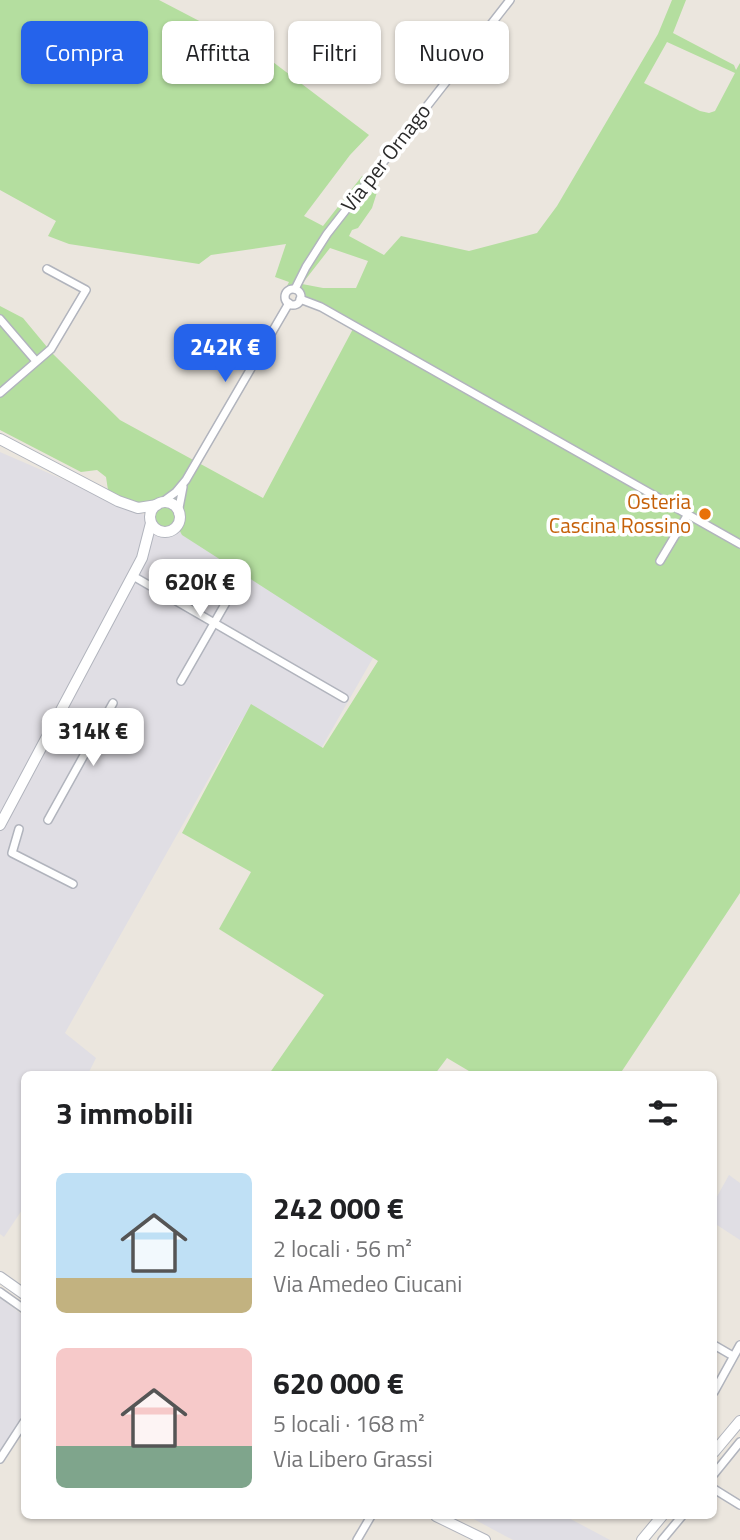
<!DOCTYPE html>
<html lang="it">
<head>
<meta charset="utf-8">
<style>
	body { margin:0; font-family:"Titillium Web",sans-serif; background:#f2f2f2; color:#202124; height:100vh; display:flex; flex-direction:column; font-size:26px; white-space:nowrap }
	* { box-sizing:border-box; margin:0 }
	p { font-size:23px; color:#757577 }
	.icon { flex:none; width:38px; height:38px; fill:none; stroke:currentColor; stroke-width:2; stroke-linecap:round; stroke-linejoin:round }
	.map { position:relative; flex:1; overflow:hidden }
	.panel { position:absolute; left:21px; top:1071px; width:696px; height:448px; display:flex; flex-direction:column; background:#fff; border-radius:10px; box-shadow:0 2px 5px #0004 }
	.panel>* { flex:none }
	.top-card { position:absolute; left:21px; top:21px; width:698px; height:63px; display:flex; gap:14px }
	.price { position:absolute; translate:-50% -60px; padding:0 16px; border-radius:14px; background:#fff; color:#222; font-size:23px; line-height:46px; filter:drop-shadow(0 2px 4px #0008) }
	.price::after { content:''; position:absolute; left:50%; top:42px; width:21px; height:16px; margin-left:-10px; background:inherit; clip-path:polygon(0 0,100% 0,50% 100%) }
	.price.selected { background:#2563eb; color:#fff }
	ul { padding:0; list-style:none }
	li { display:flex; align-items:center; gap:21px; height:175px; padding:0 35px }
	li span { display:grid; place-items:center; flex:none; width:196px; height:140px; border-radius:10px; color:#555 }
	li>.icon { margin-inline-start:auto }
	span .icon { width:84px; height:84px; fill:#fffc; stroke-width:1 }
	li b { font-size:30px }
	h2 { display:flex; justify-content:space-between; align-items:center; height:84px; padding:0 35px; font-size:30px }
	.pill { padding:0 24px; border-radius:10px; background:#fff; box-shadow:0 2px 5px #0004; font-size:24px; line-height:63px }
	.pill.selected { background:#2563eb; color:#fff }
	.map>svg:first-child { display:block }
	.industrial { fill:#e0dee4 }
	.green { fill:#b4de9f; fill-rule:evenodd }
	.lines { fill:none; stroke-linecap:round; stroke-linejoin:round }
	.street-casing { stroke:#b1b4bd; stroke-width:10 }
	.secondary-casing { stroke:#b1b4bd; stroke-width:12 }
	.street { stroke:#fff; stroke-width:7 }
	.secondary { stroke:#fff; stroke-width:10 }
	.food-dot { fill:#e8710a; stroke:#fff; stroke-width:2.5 }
	.labels { text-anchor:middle; stroke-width:7; stroke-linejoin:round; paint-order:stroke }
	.street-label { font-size:21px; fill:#2b2b2b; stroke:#fff }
	.food-label { font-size:21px; fill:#c56008; stroke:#fff; text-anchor:end }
</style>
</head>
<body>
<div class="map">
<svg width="740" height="1540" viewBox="0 0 740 1540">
	<rect width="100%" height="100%" fill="#ebe6de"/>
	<!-- industrial -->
	<g class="industrial">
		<polygon points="0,452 182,531 381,644 315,759 243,718 65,1033 96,1058 88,1074 24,1074 24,1207 4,1237 0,1234"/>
		<polygon points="729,1175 740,1183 740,1240 714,1223 714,1202"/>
		<polygon points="0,1298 24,1316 24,1417 0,1455"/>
		<polygon points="468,1516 565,1516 610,1540 513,1540"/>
	</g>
	<!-- green -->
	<path class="green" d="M0 0H159L230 37 229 42 262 64 269 59 369 135 350 155 304 216 323 226 362 176 379 186 372 208 358 228 352 230 349 236 384 255 401 236 469 251 537 233 557 206 658 34 672 0H686L673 33 734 65 736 70 740 63V893L620 1074H474L447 1058 435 1074H269L324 995 219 929 251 872 182 833 251 704 323 748 378 661 182 535 175 522 166 528 158 526 154 519 108 490 106 477 97 470 81 472 0 430V306L23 318 52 353 120 420 263 498 354 327 287 286 289 282 275 277 286 244 211 255 199 264 69 244 48 236 56 221 0 190ZM667 42 735 73 715 111 709 113 700 111 644 83ZM330 248 368 261 356 288H323L302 284Z"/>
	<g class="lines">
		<defs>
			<g id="street">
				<polyline points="295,289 306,267 327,234 510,0"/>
				<circle cx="293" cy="297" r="8"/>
				<polyline points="300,299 321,307 740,544"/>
				<polyline points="0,319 36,361"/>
				<polyline points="0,393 51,349 86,290 47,269"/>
				<polyline points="161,503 176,492 186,480 289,303"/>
				<polyline points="178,513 183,487"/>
				<polyline points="660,561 688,514"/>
				<polyline points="133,576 344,698"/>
				<polyline points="181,681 244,571"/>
				<polyline points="48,820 113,703"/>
				<polyline points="19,829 12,853 73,884"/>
				<polyline points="0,1292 24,1309"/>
				<polyline points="714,1345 733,1356"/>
				<polyline points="714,1392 740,1345"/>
				<polyline points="0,1459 24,1422"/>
				<polyline points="714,1474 740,1442"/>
				<polyline points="714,1489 740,1505"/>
				<polyline points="357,1540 371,1516"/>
				<polyline points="662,1540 682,1516"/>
			</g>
			<g id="secondary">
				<polyline points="0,439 118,501 138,508 157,505"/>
				<circle cx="165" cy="517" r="15"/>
				<polyline points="0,825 142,558 151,523"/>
				<polyline points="0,1277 24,1294"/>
				<polyline points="714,1452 740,1421"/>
				<polyline points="436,1516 485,1540"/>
				<polyline points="642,1540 662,1516"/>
			</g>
		</defs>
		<!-- street casing -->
		<use href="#street" class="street-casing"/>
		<!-- secondary casing -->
		<use href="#secondary" class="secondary-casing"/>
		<!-- street -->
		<use href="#street" class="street"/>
		<!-- secondary -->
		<use href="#secondary" class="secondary"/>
	</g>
	<!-- markers -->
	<circle class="food-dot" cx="705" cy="514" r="7"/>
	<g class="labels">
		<!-- street labels -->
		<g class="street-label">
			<text transform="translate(386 158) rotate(-52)" y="7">Via per Ornago</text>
		</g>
		<!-- food labels -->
		<g class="food-label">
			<text x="691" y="509">Osteria<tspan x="691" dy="24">Cascina Rossino</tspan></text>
		</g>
	</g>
</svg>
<b class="price selected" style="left:225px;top:384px">242K €</b>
<b class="price" style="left:200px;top:619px">620K €</b>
<b class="price" style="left:93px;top:768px">314K €</b>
<div class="top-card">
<a class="pill selected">Compra</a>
<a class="pill">Affitta</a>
<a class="pill">Filtri</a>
<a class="pill">Nuovo</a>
</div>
<section class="panel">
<h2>3 immobili<svg class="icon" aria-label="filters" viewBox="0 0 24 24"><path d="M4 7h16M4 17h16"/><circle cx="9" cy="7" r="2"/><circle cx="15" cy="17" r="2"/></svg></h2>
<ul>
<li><span style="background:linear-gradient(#bfe0f5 75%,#c2b280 0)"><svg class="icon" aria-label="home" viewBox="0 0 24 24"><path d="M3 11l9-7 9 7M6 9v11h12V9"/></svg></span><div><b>242 000 €</b><p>2 locali · 56 m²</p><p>Via Amedeo Ciucani</p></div></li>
<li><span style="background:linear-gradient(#f6c9c9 70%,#7fa58c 0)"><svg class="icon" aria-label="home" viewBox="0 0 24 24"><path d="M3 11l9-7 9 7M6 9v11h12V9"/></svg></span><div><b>620 000 €</b><p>5 locali · 168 m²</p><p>Via Libero Grassi</p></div></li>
</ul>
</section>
</div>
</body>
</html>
